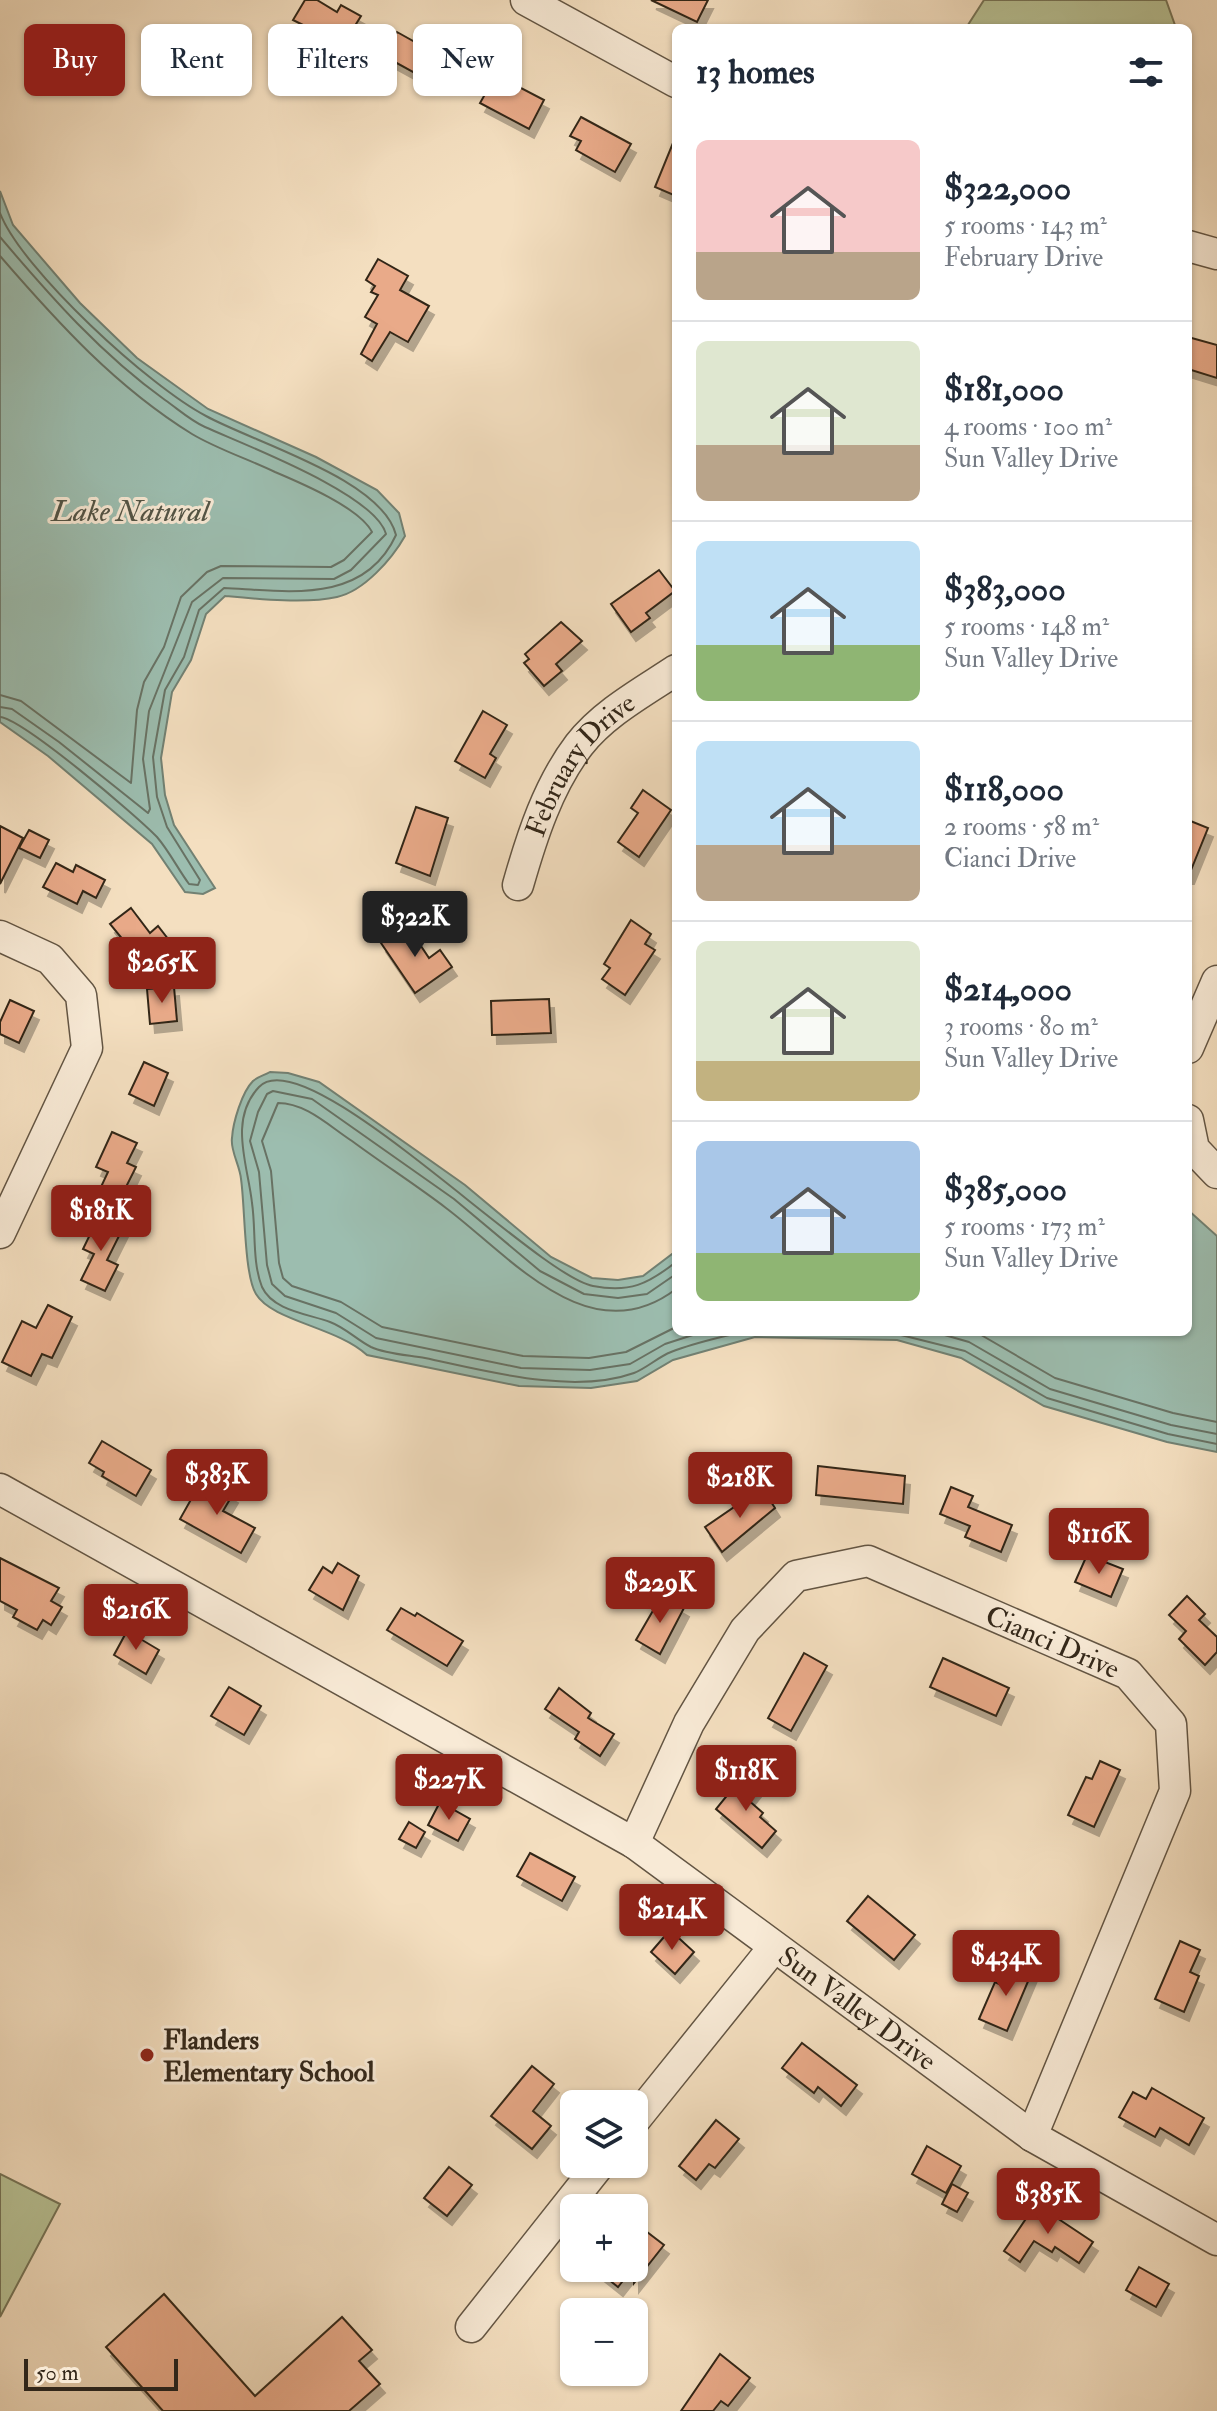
<!DOCTYPE html>
<html lang="en">
<head>
<meta charset="utf-8">
<style>
	body { margin:0; font-family:"IM FELL Double Pica",serif; background:#f2f2f3; color:#1f2937; height:100vh; display:flex; flex-direction:column; font-size:30px; white-space:nowrap }
	* { box-sizing:border-box; margin:0 }
	p { font-size:26px; color:#747a83 }
	.icon { flex:none; width:44px; height:44px; fill:none; stroke:currentColor; stroke-width:2; stroke-linecap:round; stroke-linejoin:round }
	.map { position:relative; flex:1; overflow:hidden }
	.sheet { position:absolute; left:672px; top:24px; width:520px; height:1312px; display:flex; flex-direction:column; background:#fff; border-radius:12px; box-shadow:0 2px 6px #0004 }
	.sheet>* { flex:none }
	.guide { position:absolute; left:24px; top:24px; width:528px; height:72px; display:flex; gap:16px }
	.tools { position:absolute; left:560px; top:2090px; display:grid; gap:16px }
	.tools a { display:grid; place-items:center; width:88px; height:88px; border-radius:12px; background:#fff; box-shadow:0 2px 6px #0004; font-size:40px }
	.scale { position:absolute; left:24px; bottom:20px; width:154px; box-sizing:border-box; padding-left:8px; border:4px solid #332719; border-top:0; font-size:22px; line-height:28px; white-space:nowrap; color:#332719; -webkit-text-stroke:6px #f8ead6; paint-order:stroke }
	.price { position:absolute; translate:-50% -68px; padding:0 18px; border-radius:8px; background:#8f2418; color:#fff; font-size:26px; line-height:52px; filter:drop-shadow(0 2px 4px #0008) }
	.price::after { content:''; position:absolute; left:50%; top:48px; width:24px; height:18px; margin-left:-12px; background:inherit; clip-path:polygon(0 0,100% 0,50% 100%) }
	.price.selected { background:#222; color:#fff }
	ul { padding:0; list-style:none }
	li { display:flex; align-items:center; gap:24px; height:200px; padding:0 24px }
	li+li { border-top:2px solid #e0e1e3 }
	li span { display:grid; place-items:center; flex:none; width:224px; height:160px; border-radius:12px; color:#555 }
	li>.icon { margin-inline-start:auto }
	span .icon { width:96px; height:96px; fill:#fffc; stroke-width:1 }
	li b { font-size:34px }
	h2 { display:flex; justify-content:space-between; align-items:center; height:96px; padding:0 24px; font-size:34px }
	.tag { padding:0 28px; border-radius:12px; background:#fff; box-shadow:0 2px 6px #0004; font-size:28px; line-height:72px }
	.tag.selected { background:#8f2418; color:#fff }
	.map>svg:first-child { display:block }
	.green { fill:#b8c295; stroke:#767457; stroke-width:2 }
	.water { fill:#9cbdaf; stroke:#728173; stroke-width:2 }
	.lines { fill:none; stroke-linecap:round; stroke-linejoin:round }
	.shore { stroke:#687264; stroke-width:2 }
	.building { fill:#e9aa89; stroke:#332719; stroke-width:2; filter:url(#shadow) }
	.minor-casing { stroke:#635543; stroke-width:33 }
	.minor { stroke:#f8ead6; stroke-width:30 }
	.poi-dot { fill:#8f2418; stroke:#f8ead6; stroke-width:3 }
	.labels { text-anchor:middle; stroke-width:6; stroke-linejoin:round; paint-order:stroke }
	.street-label { font-size:28px; fill:#332719; stroke:#f8ead6 }
	.poi-label { font-size:28px; font-weight:bold; fill:#332719; stroke:#f8ead6; text-anchor:start }
	.water-label { font-size:30px; font-style:italic; fill:#525446; stroke:#f8ead6 }
</style>
</head>
<body>
<div class="map">
<svg width="1217" height="2411" viewBox="0 0 1217 2411">
	<defs>
		<filter id="shadow"><feDropShadow dx="5" dy="9" stdDeviation="0" flood-color="#0004"/></filter>
	</defs>
	<rect width="100%" height="100%" fill="#f4dfc0"/>
	<filter id="stains"><feTurbulence type="fractalNoise" baseFrequency=".0025" numOctaves="4"/><feColorMatrix values="0 0 0 0 .2 0 0 0 0 .09 0 0 0 0 .02 0 0 0 .5 -.17"/></filter>
	<radialGradient id="worn" r=".72"><stop offset=".6" stop-color="#630" stop-opacity="0"/><stop offset="1" stop-color="#630" stop-opacity=".3"/></radialGradient>
	<!-- green -->
	<g class="green">
		<polygon points="984,0 1166,0 1176,28 966,28"/>
		<polygon points="0,2174 60,2204 0,2317"/>
	</g>
	<!-- water -->
	<g class="water">
		<path d="M0 191 13 225 80 303 137 358 208 409 316 457 377 490 399 513 405 536C392 559 364 591 337 597 306 604 257 599 225 596L206 614 191 660 172 692 161 758 165 795 174 825 215 888 203 894 185 892 152 844 48 756 0 722Z"/>
		<path d="M270 1072 288 1073 319 1082 465 1185 551 1257 592 1278 618 1280 643 1276 676 1251V1332H1188V1210L1217 1236V1452L1167 1442 1044 1406 961 1358 897 1340 755 1337 673 1360 637 1381 591 1388 519 1386 367 1355C337 1327 272 1321 256 1294 244 1275 245 1205 241 1179 240 1166 230 1150 232 1138 233 1122 242 1092 253 1081 257 1077 265 1075 270 1072Z"/>
	</g>
	<g class="lines">
		<!-- shore -->
		<g class="shore">
			<path d="M0 213C22 270 150 387 206 416 255 443 382 479 396 535 364 605 287 591 224 588L199 610 184 657 165 690 153 757 157 797 167 827 200 880 198 885 189 884C178 869 169 851 157 837 137 816 23 719 0 717"/>
			<path d="M0 237C51 297 101 354 165 400 178 409 191 421 205 427 245 445 375 494 386 534L351 570 334 579 223 578 192 602 149 711 143 759 150 809 148 813 59 742 12 709 0 707"/>
			<path d="M0 256C58 323 116 387 192 434 217 449 248 459 275 472 301 483 360 508 372 532L344 560 331 567 221 566 207 572 181 597 164 647 144 682 137 710 131 783 21 701 0 695"/>
			<path d="M676 1262C648 1284 630 1293 593 1286 535 1275 306 1037 259 1087 228 1120 248 1165 252 1203 256 1229 252 1262 262 1287 273 1311 309 1314 330 1322 346 1328 357 1340 371 1347 386 1354 408 1355 425 1358 486 1371 573 1395 634 1373 647 1368 658 1357 671 1352 693 1343 718 1338 741 1332"/>
			<polyline points="676,1274 647,1294 618,1298 584,1294 540,1271 454,1199 312,1099 273,1091 267,1094 258,1112 250,1141 259,1172 267,1265 272,1284 285,1296 336,1313 376,1338 521,1368 590,1370 630,1364 665,1344 702,1332"/>
			<path d="M676 1289C590 1355 510 1256 446 1208 416 1185 383 1164 352 1141 329 1126 306 1103 278 1103L262 1141 271 1171 279 1263 283 1278 292 1286 341 1302 382 1327 523 1356 589 1358 626 1352 676 1327"/>
			<polyline points="889,1332 965,1351 1047,1398 1168,1434 1217,1444"/>
			<polyline points="934,1332 969,1342 1050,1389 1171,1425 1217,1434"/>
			<polyline points="976,1332 1055,1378 1173,1413 1217,1422"/>
		</g>
	</g>
	<!-- building -->
	<g class="building">
		<polygon points="305,0 317,0 337,12 341,5 361,16 343,45 293,20"/>
		<polygon points="651,0 708,0 697,22"/>
		<polygon points="397,32 424,47 427,40 447,51 431,82 384,56"/>
		<polygon points="496,75 544,100 529,129 480,103"/>
		<polygon points="581,117 631,144 615,172 576,150 581,141 570,136"/>
		<polygon points="675,138 676,138 676,196 655,187"/>
		<polygon points="378,259 408,276 400,290 429,306 408,342 390,332 372,361 361,354 377,324 365,317 378,295 371,292 375,286 366,280"/>
		<polygon points="1188,337 1217,345 1217,378 1188,369"/>
		<polygon points="659,570 675,591 646,613 650,618 631,632 611,604"/>
		<polygon points="561,622 582,641 556,664 562,671 544,686 524,663 529,659 525,654"/>
		<polygon points="483,711 507,725 490,754 496,758 485,778 455,761"/>
		<polygon points="643,790 671,810 639,857 618,842 638,813 631,808"/>
		<polygon points="416,807 448,818 430,876 396,863"/>
		<polygon points="1188,820 1208,828 1189,875 1188,875"/>
		<polygon points="0,826 23,838 0,884"/>
		<polygon points="29,830 49,840 40,858 19,848"/>
		<polygon points="56,863 73,872 76,865 105,880 96,898 83,891 77,904 43,887"/>
		<polygon points="131,908 150,933 158,926 172,944 154,959 142,944 133,952 110,924"/>
		<polygon points="631,920 651,934 645,944 655,950 625,995 602,979 610,968 604,964"/>
		<polygon points="407,925 429,958 440,950 452,967 415,993 381,943"/>
		<polygon points="174,987 177,1021 150,1024 147,989"/>
		<polygon points="549,999 551,1033 492,1035 491,1001"/>
		<polygon points="10,1000 34,1011 19,1043 0,1034 0,1022"/>
		<polygon points="144,1062 168,1073 154,1106 129,1094"/>
		<polygon points="112,1132 137,1143 127,1163 136,1167 120,1199 100,1189 108,1172 96,1167"/>
		<polygon points="99,1216 123,1228 107,1260 118,1265 105,1291 81,1280 94,1254 83,1249"/>
		<polygon points="48,1305 72,1317 52,1358 42,1354 31,1376 2,1362 22,1321 36,1328"/>
		<polygon points="102,1441 151,1470 136,1496 102,1476 104,1472 89,1463"/>
		<polygon points="818,1466 905,1476 903,1504 816,1495"/>
		<polygon points="208,1480 233,1494 223,1511 255,1528 241,1553 180,1519 198,1487 202,1489"/>
		<polygon points="951,1487 973,1496 968,1507 1012,1525 1001,1552 965,1537 970,1526 940,1514"/>
		<polygon points="762,1488 775,1508 722,1552 705,1527"/>
		<polygon points="1087,1555 1123,1569 1111,1597 1075,1582"/>
		<polygon points="0,1558 59,1588 51,1601 62,1607 51,1625 43,1620 37,1630 13,1617 17,1610 0,1601"/>
		<polygon points="338,1563 359,1576 343,1610 309,1590 323,1567 332,1573"/>
		<polygon points="662,1595 684,1608 660,1654 636,1640"/>
		<polygon points="1187,1596 1205,1614 1199,1620 1217,1637 1217,1652 1205,1665 1179,1639 1186,1631 1169,1615"/>
		<polygon points="401,1608 415,1616 417,1613 463,1641 447,1666 387,1630"/>
		<polygon points="127,1631 159,1650 146,1674 114,1655"/>
		<polygon points="804,1653 827,1666 791,1731 768,1718"/>
		<polygon points="943,1658 1009,1688 996,1716 930,1687"/>
		<polygon points="229,1687 261,1706 244,1735 211,1716"/>
		<polygon points="559,1688 591,1713 588,1718 614,1734 600,1756 575,1739 579,1732 545,1709"/>
		<polygon points="1100,1761 1120,1770 1094,1827 1068,1815 1086,1777 1092,1779"/>
		<polygon points="742,1777 756,1788 747,1799 763,1813 760,1817 776,1831 762,1848 716,1809"/>
		<polygon points="440,1802 470,1819 458,1841 428,1825"/>
		<polygon points="409,1822 425,1832 416,1848 399,1839"/>
		<polygon points="530,1853 575,1877 562,1901 517,1876"/>
		<polygon points="868,1896 915,1935 894,1960 847,1921"/>
		<polygon points="670,1930 694,1952 675,1974 651,1952"/>
		<polygon points="1180,1941 1200,1950 1190,1972 1199,1976 1184,2012 1155,1999"/>
		<polygon points="1011,1963 1032,1972 1007,2031 979,2019 995,1982 1001,1985"/>
		<polygon points="802,2043 857,2085 841,2106 818,2087 814,2093 782,2068"/>
		<polygon points="532,2066 554,2084 533,2111 551,2126 532,2149 491,2116"/>
		<polygon points="1152,2088 1204,2118 1189,2145 1160,2128 1155,2137 1119,2117 1133,2092 1146,2099"/>
		<polygon points="716,2120 739,2139 715,2168 709,2164 696,2180 679,2166"/>
		<polygon points="927,2146 961,2166 946,2193 912,2174"/>
		<polygon points="449,2167 472,2185 447,2216 424,2198"/>
		<polygon points="952,2184 968,2193 957,2212 942,2204"/>
		<polygon points="1036,2204 1093,2242 1079,2263 1055,2247 1052,2252 1034,2241 1020,2262 1004,2251"/>
		<polygon points="634,2222 664,2245 634,2283"/>
		<polygon points="1139,2267 1169,2284 1156,2307 1126,2290"/>
		<polygon points="594,2268 633,2268 618,2287"/>
		<polygon points="164,2294 255,2396 342,2317 372,2350 359,2361 380,2384 349,2411 163,2411 106,2347"/>
		<polygon points="720,2354 750,2378 728,2406 721,2401 713,2411 681,2411"/>
	</g>
	<g class="lines">
		<defs>
			<g id="minor">
				<polyline points="526,0 676,82"/>
				<polyline points="1188,246 1217,254"/>
				<path id="s1" d="M518 885C532 836 548 786 579 745 604 713 643 692 676 670"/>
				<polyline points="0,936 50,959 81,995 87,1048 0,1233"/>
				<polyline points="1188,1048 1217,981"/>
				<polyline points="1188,1120 1194,1149 1217,1173"/>
				<path id="s2" d="M0 1489 634 1843 1032 2136 1217 2240"/>
				<path id="s3" d="M634 1843 689 1723 745 1630 796 1576 868 1561 1128 1674 1171 1724 1175 1791 1032 2136"/>
				<polyline points="634,2121 774,1947"/>
				<polyline points="471,2327 600,2164"/>
			</g>
		</defs>
		<!-- minor casing -->
		<use href="#minor" class="minor-casing"/>
		<!-- minor -->
		<use href="#minor" class="minor"/>
	</g>
	<!-- markers -->
	<circle class="poi-dot" cx="147" cy="2055" r="8"/>
	<g class="labels">
		<!-- street labels -->
		<g class="street-label">
			<text dy="10" stroke="none"><textPath href="#s1" startOffset="138">February Drive</textPath></text>
			<text dy="10" stroke="none"><textPath href="#s3" startOffset="590">Cianci Drive</textPath></text>
			<text dy="10" stroke="none"><textPath href="#s2" startOffset="1004">Sun Valley Drive</textPath></text>
		</g>
		<!-- poi labels -->
		<g class="poi-label">
			<text x="163" y="2049">Flanders<tspan x="163" dy="32">Elementary School</tspan></text>
		</g>
		<!-- water labels -->
		<g class="water-label">
			<text x="130" y="521">Lake Natural</text>
		</g>
	</g>
	<rect width="100%" height="100%" filter="url(#stains)"/>
	<rect width="100%" height="100%" fill="url(#worn)"/>
</svg>
<div class="tools">
<a><svg class="icon" aria-label="layers" viewBox="0 0 24 24"><path d="M12 4l9 5-9 5-9-5zM3 14l9 5 9-5"/></svg></a>
<a>+</a>
<a>−</a>
</div>
<div class="scale">50 m</div>
<b class="price selected" style="left:415px;top:959px">$322K</b>
<b class="price" style="left:162px;top:1005px">$265K</b>
<b class="price" style="left:101px;top:1253px">$181K</b>
<b class="price" style="left:217px;top:1517px">$383K</b>
<b class="price" style="left:740px;top:1520px">$218K</b>
<b class="price" style="left:1099px;top:1576px">$116K</b>
<b class="price" style="left:660px;top:1625px">$229K</b>
<b class="price" style="left:136px;top:1652px">$216K</b>
<b class="price" style="left:746px;top:1813px">$118K</b>
<b class="price" style="left:449px;top:1822px">$227K</b>
<b class="price" style="left:672px;top:1952px">$214K</b>
<b class="price" style="left:1006px;top:1998px">$434K</b>
<b class="price" style="left:1048px;top:2236px">$385K</b>
<div class="guide">
<a class="tag selected">Buy</a>
<a class="tag">Rent</a>
<a class="tag">Filters</a>
<a class="tag">New</a>
</div>
<section class="sheet">
<h2>13 homes<svg class="icon" aria-label="filters" viewBox="0 0 24 24"><path d="M4 7h16M4 17h16"/><circle cx="9" cy="7" r="2"/><circle cx="15" cy="17" r="2"/></svg></h2>
<ul>
<li><span style="background:linear-gradient(#f6c9c9 70%,#b9a48a 0)"><svg class="icon" aria-label="home" viewBox="0 0 24 24"><path d="M3 11l9-7 9 7M6 9v11h12V9"/></svg></span><div><b>$322,000</b><p>5 rooms · 143 m²</p><p>February Drive</p></div></li>
<li><span style="background:linear-gradient(#dfe7d0 65%,#b9a48a 0)"><svg class="icon" aria-label="home" viewBox="0 0 24 24"><path d="M3 11l9-7 9 7M6 9v11h12V9"/></svg></span><div><b>$181,000</b><p>4 rooms · 100 m²</p><p>Sun Valley Drive</p></div></li>
<li><span style="background:linear-gradient(#bfe0f5 65%,#8fb573 0)"><svg class="icon" aria-label="home" viewBox="0 0 24 24"><path d="M3 11l9-7 9 7M6 9v11h12V9"/></svg></span><div><b>$383,000</b><p>5 rooms · 148 m²</p><p>Sun Valley Drive</p></div></li>
<li><span style="background:linear-gradient(#bfe0f5 65%,#b9a48a 0)"><svg class="icon" aria-label="home" viewBox="0 0 24 24"><path d="M3 11l9-7 9 7M6 9v11h12V9"/></svg></span><div><b>$118,000</b><p>2 rooms · 58 m²</p><p>Cianci Drive</p></div></li>
<li><span style="background:linear-gradient(#dfe7d0 75%,#c2b280 0)"><svg class="icon" aria-label="home" viewBox="0 0 24 24"><path d="M3 11l9-7 9 7M6 9v11h12V9"/></svg></span><div><b>$214,000</b><p>3 rooms · 80 m²</p><p>Sun Valley Drive</p></div></li>
<li><span style="background:linear-gradient(#a9c7e8 70%,#8fb573 0)"><svg class="icon" aria-label="home" viewBox="0 0 24 24"><path d="M3 11l9-7 9 7M6 9v11h12V9"/></svg></span><div><b>$385,000</b><p>5 rooms · 173 m²</p><p>Sun Valley Drive</p></div></li>
</ul>
</section>
</div>
</body>
</html>
